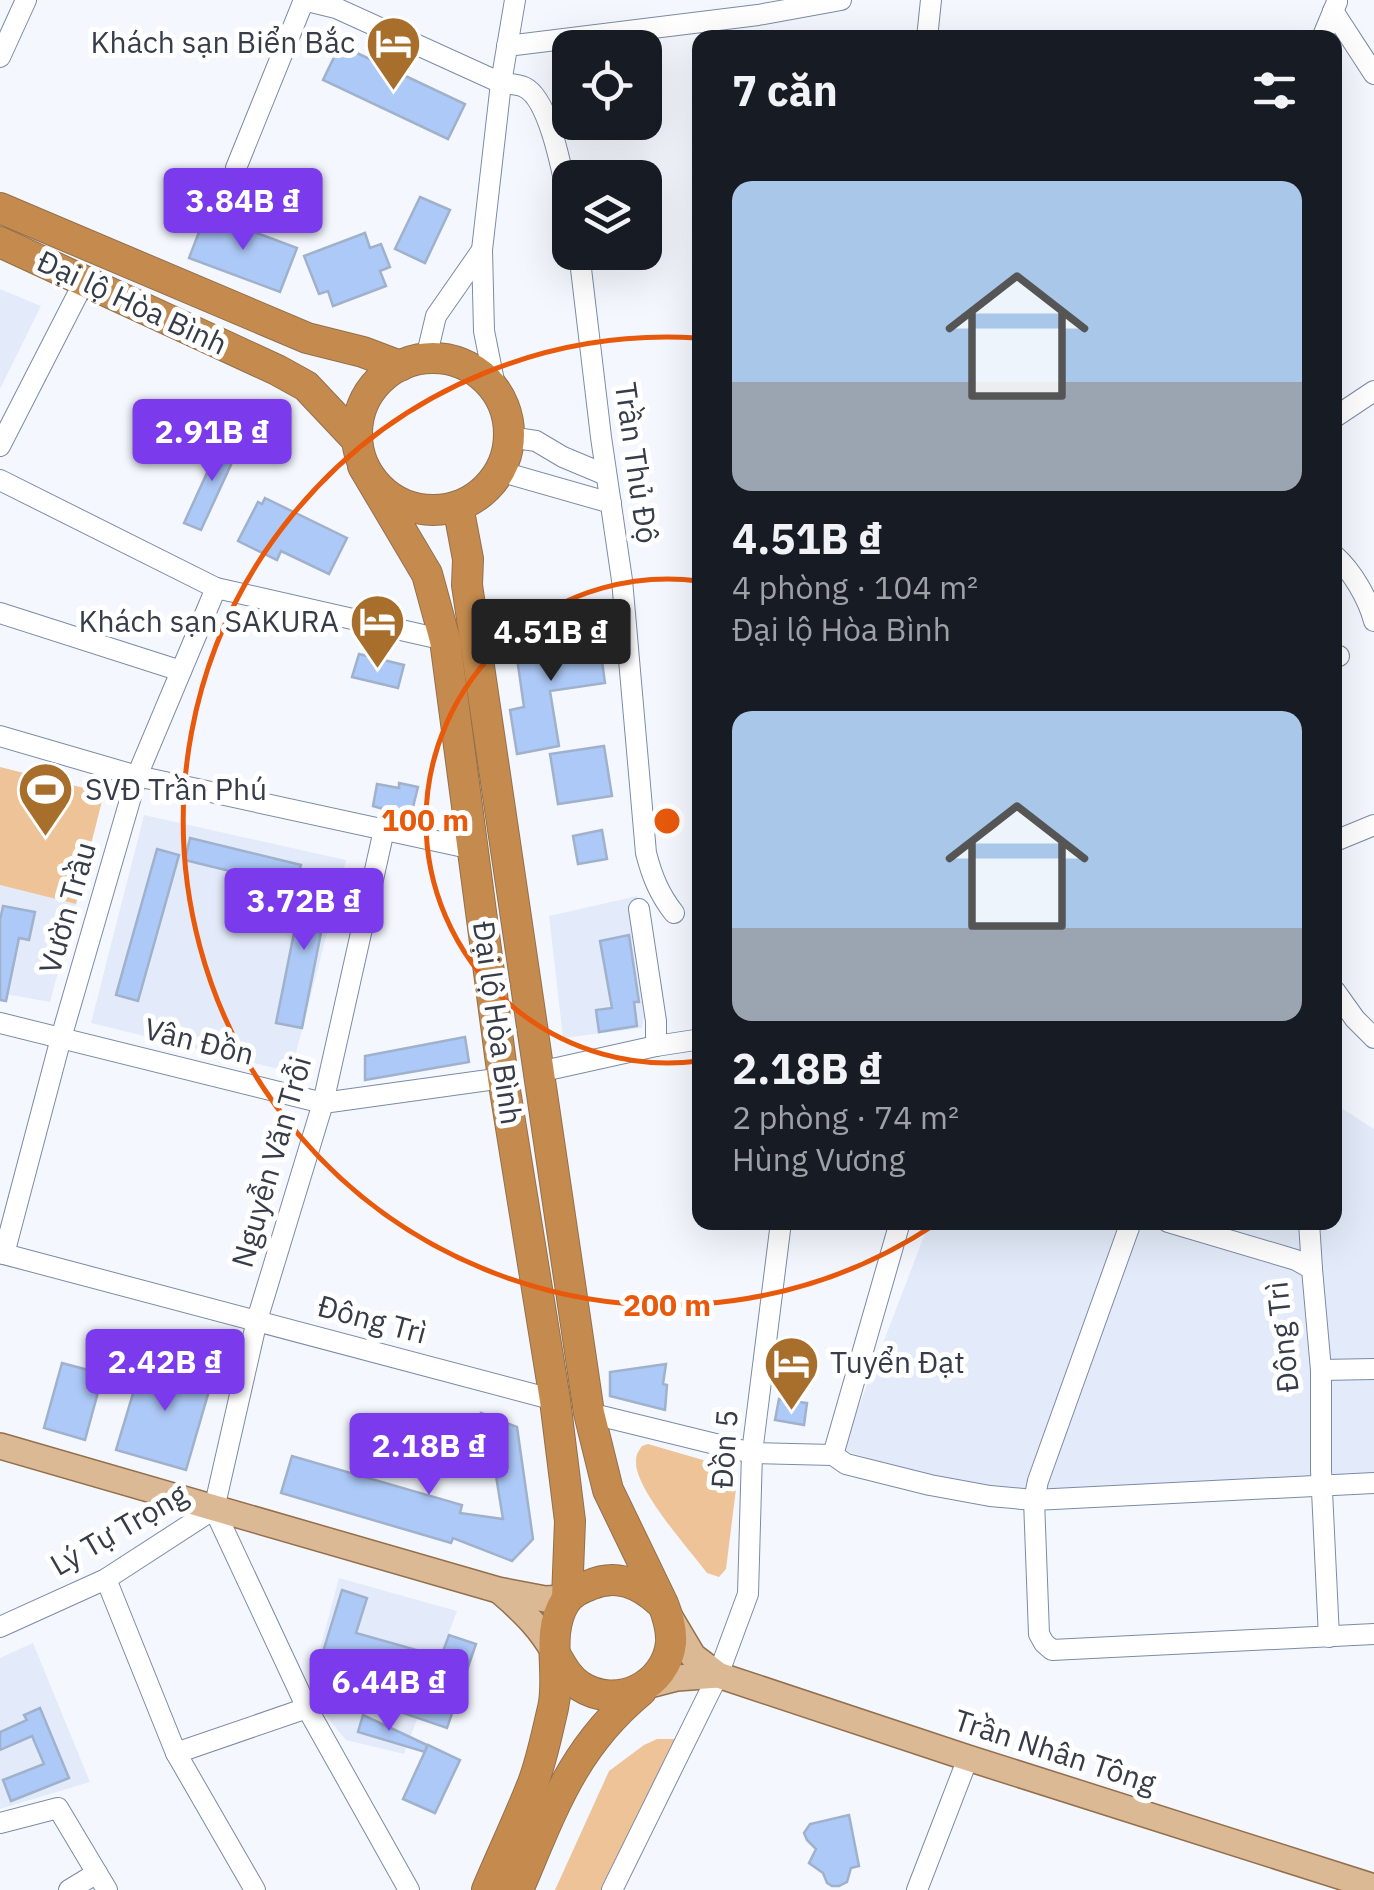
<!DOCTYPE html>
<html lang="vi">
<head>
<meta charset="utf-8">
<style>
	body { margin:0; font-family:"IBM Plex Sans",sans-serif; background:#20242c; color:#f1f3f6; height:100vh; display:flex; flex-direction:column; font-size:38px; white-space:nowrap }
	* { box-sizing:border-box; margin:0 }
	p { font-size:32px; color:#9ea1a6 }
	.icon { flex:none; width:55px; height:55px; fill:none; stroke:currentColor; stroke-width:2; stroke-linecap:round; stroke-linejoin:round }
	.map { position:relative; flex:1; overflow:hidden }
	.drawer { position:absolute; left:692px; top:30px; width:650px; height:1200px; display:flex; flex-direction:column; background:#171b24; border-radius:20px; box-shadow:0 10px 40px #0002 }
	.drawer>* { flex:none }
	.buttons { position:absolute; left:552px; top:30px; display:grid; gap:20px }
	.buttons a { display:grid; place-items:center; width:110px; height:110px; border-radius:20px; background:#171b24; box-shadow:0 10px 40px #0002; font-size:50px }
	.price { position:absolute; translate:-50% -85px; padding:0 22px; border-radius:10px; background:#7c3aed; color:#fff; font-size:32px; line-height:65px; filter:drop-shadow(0 2px 5px #0008) }
	.price::after { content:''; position:absolute; left:50%; top:60px; width:30px; height:22px; margin-left:-15px; background:inherit; clip-path:polygon(0 0,100% 0,50% 100%) }
	.price.on { background:#222; color:#fff }
	ul { padding:0; list-style:none }
	li { display:grid; align-content:center; gap:20px; height:530px; padding:0 40px }
	li span { display:grid; place-items:center; height:310px; border-radius:20px; color:#555 }
	li>.icon { margin-inline-start:auto }
	span .icon { width:180px; height:180px; fill:#fffc; stroke-width:1 }
	li b { font-size:42px }
	h2 { display:flex; justify-content:space-between; align-items:center; height:120px; padding:0 40px; font-size:42px }
	.map>svg:first-child { display:block }
	.built { fill:#e3ebfa }
	.green { fill:#eec398 }
	.building { fill:#adc9f7; stroke:#a0b1cc; stroke-width:2.5 }
	.lines { fill:none; stroke-linecap:round; stroke-linejoin:round }
	.minor-casing { stroke:#7b8ba5; stroke-width:22 }
	.major-casing { stroke:#936f4c; stroke-width:28 }
	.highway-casing { stroke:#936f4c; stroke-width:32 }
	.minor { stroke:#fff; stroke-width:20 }
	.major { stroke:#dcb995; stroke-width:25 }
	.highway { stroke:#c58b4e; stroke-width:30 }
	.ring { fill:none; stroke:#e8590c; stroke-width:5 }
	.labels { text-anchor:middle; stroke-width:10; stroke-linejoin:round; paint-order:stroke }
	.poi-label { font-size:30px; fill:#363c48; stroke:#fff; text-anchor:end }
	.street-label { font-size:30px; fill:#363c48; stroke:#fff }
	.centre { fill:#e8590c; stroke:#fff; stroke-width:5 }
	.ring-label { font-size:30px; text-anchor:middle; font-weight:bold; fill:#e8590c; stroke:#fff; stroke-width:10; stroke-linejoin:round; paint-order:stroke }
</style>
</head>
<body>
<div class="map">
<svg width="1374" height="1890" viewBox="0 0 1374 1890">
	<rect width="100%" height="100%" fill="#f4f8fe"/>
	<!-- built -->
	<g class="built">
		<polygon points="0,289 41,306 0,389"/>
		<polygon points="144,815 346,860 291,1072 91,1023"/>
		<polygon points="0,885 76,904 50,1002 0,993"/>
		<polygon points="637,896 649,989 642,1028 563,1038 549,916"/>
		<polygon points="1335,1104 1374,1129 1374,1483 1031,1498 953,1484 842,1450 929,1223 1335,1222"/>
		<polygon points="339,1578 457,1611 404,1754 346,1740 308,1694"/>
		<polygon points="33,1643 90,1782 0,1809 0,1658"/>
	</g>
	<!-- green -->
	<g class="green">
		<polygon points="0,767 104,793 76,904 0,885"/>
		<path d="M648 1444 727 1467 734 1473 737 1481 726 1569 719 1577 707 1573C689 1549 634 1488 636 1461 636 1454 638 1452 642 1446Z"/>
		<polygon points="657,1739 676,1739 602,1890 555,1890 609,1771 644,1745"/>
	</g>
	<!-- building -->
	<g class="building">
		<polygon points="340,45 465,104 448,139 323,80"/>
		<polygon points="420,197 450,210 425,263 395,249"/>
		<polygon points="206,214 297,248 280,292 189,258"/>
		<polygon points="365,233 370,248 381,244 390,267 380,271 386,286 333,306 328,291 319,294 304,256"/>
		<polygon points="223,438 240,445 201,530 184,523"/>
		<polygon points="265,498 347,538 329,574 281,551 277,560 238,541 258,502 262,504"/>
		<polygon points="598,632 605,683 550,691 559,746 517,754 510,710 524,707 515,644"/>
		<polygon points="359,654 404,665 398,688 352,677"/>
		<polygon points="604,746 612,796 558,804 550,754"/>
		<polygon points="399,783 418,787 412,811 400,814 373,806 377,784 399,788"/>
		<polygon points="602,830 607,859 578,864 573,836"/>
		<polygon points="190,838 301,865 295,887 185,860"/>
		<polygon points="157,849 179,855 138,1001 116,995"/>
		<polygon points="305,878 331,883 302,1028 276,1023"/>
		<polygon points="3,906 35,912 29,940 19,938 6,1001 0,1000 0,920"/>
		<polygon points="629,935 639,1002 634,1002 637,1026 599,1032 596,1010 612,1008 600,941"/>
		<polygon points="465,1037 469,1062 365,1080 365,1056"/>
		<polygon points="144,1357 213,1377 186,1470 116,1450"/>
		<polygon points="62,1363 103,1374 85,1440 44,1428"/>
		<polygon points="666,1364 663,1384 667,1385 665,1410 610,1396 610,1372"/>
		<polygon points="779,1399 807,1403 804,1425 775,1420"/>
		<polygon points="481,1413 517,1427 533,1539 512,1561 453,1538 451,1543 281,1493 292,1456 462,1505 460,1513 503,1519 491,1445 478,1445"/>
		<polygon points="342,1590 367,1598 356,1633 441,1657 449,1635 476,1644 447,1728 368,1701 370,1696 315,1678"/>
		<polygon points="40,1708 69,1778 11,1801 3,1780 44,1764 32,1736 0,1750 0,1732 27,1720 24,1715"/>
		<polygon points="363,1715 427,1745 425,1752 358,1732"/>
		<polygon points="428,1745 460,1760 435,1813 403,1799"/>
		<polygon points="849,1815 859,1866 851,1868 847,1882 839,1886 832,1886 827,1883 823,1873 809,1863 816,1849 807,1840 804,1833 810,1824"/>
	</g>
	<g class="lines">
		<defs>
			<g id="minor">
				<path d="M303 0 336 8 501 83C508 84 518 84 524 87 551 99 564 182 570 209"/>
				<polyline points="1333,11 1374,74"/>
				<polyline points="927,38 931,0"/>
				<polyline points="1322,38 1337,2"/>
				<polyline points="507,46 758,15 841,0"/>
				<polyline points="0,57 26,0"/>
				<polyline points="236,168 304,0"/>
				<path d="M579 252 601 437 622 580 646 853C652 876 659 894 674 913"/>
				<polyline points="426,358 436,316 482,250"/>
				<polyline points="496,391 484,331 482,250 501,83 515,0"/>
				<polyline points="1335,417 1374,391"/>
				<polyline points="509,437 536,441 563,457 606,475"/>
				<polyline points="0,446 85,280"/>
				<polyline points="499,471 611,503"/>
				<polyline points="0,480 216,588 445,640"/>
				<path d="M1335 556C1353 572 1368 599 1374 621"/>
				<polyline points="0,613 181,671"/>
				<polyline points="1335,656 1339,656"/>
				<polyline points="0,736 137,776 473,849"/>
				<polyline points="1335,841 1374,825"/>
				<polyline points="639,909 656,1021 656,1046"/>
				<polyline points="1335,991 1355,1019 1374,1038"/>
				<polyline points="0,1023 323,1103 503,1078"/>
				<polyline points="539,1072 656,1046 695,1040"/>
				<polyline points="1131,1222 1038,1481 1034,1500 1039,1634 1044,1643 1052,1650 1374,1634"/>
				<polyline points="1168,1222 1296,1260 1312,1269 1321,1370 1321,1470 1329,1637"/>
				<polyline points="1309,1222 1312,1269"/>
				<polyline points="0,1253 555,1400"/>
				<polyline points="4,1254 61,1038 137,776 216,588"/>
				<polyline points="1321,1370 1374,1369"/>
				<polyline points="589,1413 752,1453 833,1455 846,1464 930,1485 990,1496 1034,1500 1374,1483"/>
				<polyline points="833,1455 900,1222"/>
				<polyline points="214,1509 257,1320 323,1103 384,830"/>
				<polyline points="214,1509 307,1708 409,1890"/>
				<polyline points="106,1579 176,1753 255,1890"/>
				<polyline points="0,1627 106,1579 214,1509"/>
				<polyline points="176,1753 307,1708"/>
				<polyline points="0,1823 58,1808 107,1890"/>
				<polyline points="69,1890 97,1873"/>
				<polyline points="612,1890 718,1675 748,1594 752,1453 781,1222"/>
				<polyline points="917,1890 968,1758"/>
			</g>
			<g id="major">
				<polyline points="0,1446 498,1590 545,1599 567,1598"/>
				<path d="M502 1593C524 1612 541 1629 555 1654"/>
				<polyline points="668,1614 693,1656 718,1675 968,1758 1374,1887"/>
				<polyline points="646,1686 677,1678 718,1675"/>
			</g>
			<g id="highway">
				<polyline points="0,208 307,338 363,352 400,366"/>
				<polyline points="0,242 277,370 306,386 356,439"/>
				<circle cx="433" cy="434" r="76"/>
				<polyline points="363,466 427,574 445,640 503,1078 555,1400 570,1521 567,1598"/>
				<path d="M458 506 468 559 467 585 589 1413 608 1490 663 1604C668 1617 672 1629 671 1643 666 1686 617 1710 580 1686 568 1678 562 1666 555 1654"/>
				<path d="M487 1890C502 1854 519 1819 533 1783 542 1759 547 1733 553 1708 561 1673 545 1634 565 1602 571 1593 581 1588 590 1585 617 1573 640 1584 660 1602"/>
				<path d="M518 1890C552 1811 572 1748 641 1691"/>
			</g>
		</defs>
		<!-- minor casing -->
		<use href="#minor" class="minor-casing"/>
		<!-- major casing -->
		<use href="#major" class="major-casing"/>
		<!-- highway casing -->
		<use href="#highway" class="highway-casing"/>
		<!-- minor -->
		<use href="#minor" class="minor"/>
		<!-- major -->
		<use href="#major" class="major"/>
		<!-- highway -->
		<use href="#highway" class="highway"/>
	</g>
	<!-- distance rings -->
	<g class="ring">
		<path d="M699 1061A242 242 0 1 1 699 581"/>
		<path d="M934 1225A484 484 0 1 1 697 338"/>
	</g>
	<!-- icons -->
	<defs>
		<symbol id="hotel-pin" viewBox="-11 -11 22 30"><path d="M0 17L-7.5 6A9.5 9.5 0 1 1 7.5 6Z" fill="#a76e2c" stroke="#fff"/><path d="M-6-4.5h1.5V1H6V5H4.5V3h-9V5H-6ZM-4 0a1.8 1.8 0 1 1 3.6 0ZM.5 0V-2.5h3Q6-2.5 6 0Z" fill="#fff"/></symbol>
		<symbol id="stadium-pin" viewBox="-11 -11 22 30"><path d="M0 17L-7.5 6A9.5 9.5 0 1 1 7.5 6Z" fill="#a76e2c" stroke="#fff"/><path d="M0-5a6.5 5 0 1 0 0 10a6.5 5 0 1 0 0-10ZM-3.5-1.8h7v3.6h-7Z" fill="#fff"/></symbol>
	</defs>
	<g fill-rule="evenodd">
		<use href="#hotel-pin" x="362" y="12" width="63" height="86"/>
		<use href="#hotel-pin" x="346" y="590" width="63" height="86"/>
		<use href="#stadium-pin" x="14" y="758" width="63" height="86"/>
		<use href="#hotel-pin" x="760" y="1332" width="63" height="86"/>
	</g>
	<g class="labels">
		<!-- poi labels -->
		<g class="poi-label">
			<text x="355" y="53">Khách sạn Biển Bắc</text>
			<text x="339" y="632">Khách sạn SAKURA</text>
			<text x="85" y="800" text-anchor="start">SVĐ Trần Phú</text>
			<text x="830" y="1373" text-anchor="start">Tuyển Đạt</text>
		</g>
		<!-- street labels -->
		<g class="street-label">
			<text transform="translate(132 303) rotate(25)" y="10">Đại lộ Hòa Bình</text>
			<text transform="translate(636 463) rotate(82)" y="10">Trần Thủ Độ</text>
			<text transform="translate(68 908) rotate(-74)" y="10">Vườn Trầu</text>
			<text transform="translate(497 1023) rotate(82)" y="10">Đại lộ Hòa Bình</text>
			<text transform="translate(199 1042) rotate(14)" y="10">Vân Đồn</text>
			<text transform="translate(272 1162) rotate(-74)" y="10">Nguyễn Văn Trỗi</text>
			<text transform="translate(372 1320) rotate(15)" y="10">Đông Trì</text>
			<text transform="translate(1283 1337) rotate(-96)" y="10">Đông Trì</text>
			<text transform="translate(725 1449) rotate(-86)" y="10">Đồn 5</text>
			<text transform="translate(119 1530) rotate(-30)" y="10">Lý Tự Trọng</text>
			<text transform="translate(1055 1752) rotate(18)" y="10">Trần Nhân Tông</text>
		</g>
	</g>
	<circle cx="667" cy="821" r="15" class="centre"/>
	<g class="ring-label">
		<text x="425" y="831">100 m</text>
		<text x="667" y="1316">200 m</text>
	</g>
</svg>
<div class="buttons">
<a><svg class="icon" aria-label="locate" viewBox="0 0 24 24"><circle cx="12" cy="12" r="6"/><path d="M12 2v4M12 18v4M2 12h4M18 12h4"/></svg></a>
<a><svg class="icon" aria-label="layers" viewBox="0 0 24 24"><path d="M12 4l9 5-9 5-9-5zM3 14l9 5 9-5"/></svg></a>
</div>
<b class="price" style="left:243px;top:253px">3.84B ₫</b>
<b class="price" style="left:212px;top:484px">2.91B ₫</b>
<b class="price on" style="left:551px;top:684px">4.51B ₫</b>
<b class="price" style="left:304px;top:953px">3.72B ₫</b>
<b class="price" style="left:165px;top:1414px">2.42B ₫</b>
<b class="price" style="left:429px;top:1498px">2.18B ₫</b>
<b class="price" style="left:389px;top:1734px">6.44B ₫</b>
<section class="drawer">
<h2>7 căn<svg class="icon" aria-label="filters" viewBox="0 0 24 24"><path d="M4 7h16M4 17h16"/><circle cx="9" cy="7" r="2"/><circle cx="15" cy="17" r="2"/></svg></h2>
<ul>
<li><span style="background:linear-gradient(#a9c7e8 65%,#9aa5b1 0)"><svg class="icon" aria-label="home" viewBox="0 0 24 24"><path d="M3 11l9-7 9 7M6 9v11h12V9"/></svg></span><div><b>4.51B ₫</b><p>4 phòng · 104 m²</p><p>Đại lộ Hòa Bình</p></div></li>
<li><span style="background:linear-gradient(#a9c7e8 70%,#9aa5b1 0)"><svg class="icon" aria-label="home" viewBox="0 0 24 24"><path d="M3 11l9-7 9 7M6 9v11h12V9"/></svg></span><div><b>2.18B ₫</b><p>2 phòng · 74 m²</p><p>Hùng Vương</p></div></li>
</ul>
</section>
</div>
</body>
</html>
